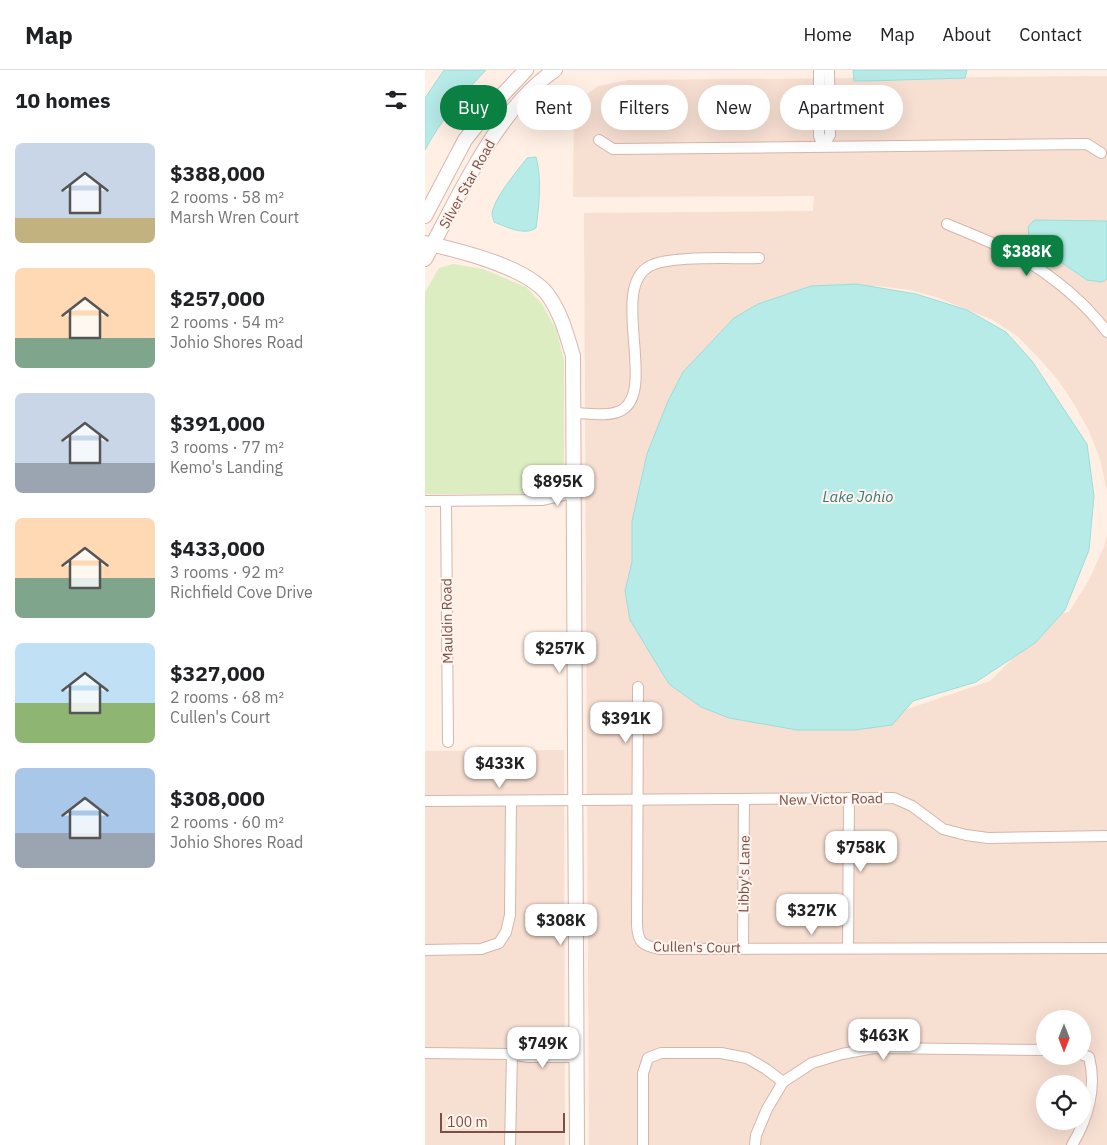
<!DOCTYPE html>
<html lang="en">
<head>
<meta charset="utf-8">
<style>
	body { margin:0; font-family:"IBM Plex Sans",sans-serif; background:#f6f6f6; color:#202124; height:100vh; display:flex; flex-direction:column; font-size:19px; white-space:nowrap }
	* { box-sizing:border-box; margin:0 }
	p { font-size:16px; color:#757577 }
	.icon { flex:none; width:28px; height:28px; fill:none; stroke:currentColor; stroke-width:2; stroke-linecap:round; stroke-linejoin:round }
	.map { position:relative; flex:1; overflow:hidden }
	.sheet { display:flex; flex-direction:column; background:#fff; width:425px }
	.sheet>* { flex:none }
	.hud { position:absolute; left:15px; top:15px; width:475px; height:45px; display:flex; gap:10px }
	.needle { width:32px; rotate:180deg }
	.controls { position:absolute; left:611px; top:940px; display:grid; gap:10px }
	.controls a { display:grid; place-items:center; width:55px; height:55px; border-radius:50%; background:#fff; box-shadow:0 5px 20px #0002; font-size:25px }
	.scale { position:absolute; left:15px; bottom:12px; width:125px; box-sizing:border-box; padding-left:5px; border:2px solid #7a4f46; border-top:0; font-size:14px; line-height:18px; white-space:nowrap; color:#7a4f46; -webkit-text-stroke:4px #fff4ed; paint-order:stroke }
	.price { position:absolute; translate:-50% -42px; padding:0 11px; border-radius:10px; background:#fff; color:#222; font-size:16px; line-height:32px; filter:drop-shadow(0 1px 2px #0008) }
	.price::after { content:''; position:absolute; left:50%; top:30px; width:15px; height:11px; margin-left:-8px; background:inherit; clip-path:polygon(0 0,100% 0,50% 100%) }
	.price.active { background:#0b8043; color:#fff }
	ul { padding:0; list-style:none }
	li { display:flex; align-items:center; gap:15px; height:125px; padding:0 15px }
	li span { display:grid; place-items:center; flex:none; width:140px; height:100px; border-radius:8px; color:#555 }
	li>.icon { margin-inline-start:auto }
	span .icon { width:60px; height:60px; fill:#fffc; stroke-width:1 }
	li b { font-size:21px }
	h2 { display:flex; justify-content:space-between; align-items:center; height:60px; padding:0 15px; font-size:21px }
	.tag { padding:0 18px; border-radius:22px; background:#fff; box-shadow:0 5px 20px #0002; font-size:18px; line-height:45px }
	.tag.active { background:#0b8043; color:#fff }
	header { display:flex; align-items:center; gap:30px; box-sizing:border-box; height:70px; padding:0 25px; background:#fff; border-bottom:1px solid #e0e0e0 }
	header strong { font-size:24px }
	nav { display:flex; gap:28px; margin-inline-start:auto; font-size:18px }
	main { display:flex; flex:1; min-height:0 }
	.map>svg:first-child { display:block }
	.residential { fill:#f7dfd2; fill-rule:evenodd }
	.green { fill:#dceec1 }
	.water { fill:#b6ebe8; stroke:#9bdedb }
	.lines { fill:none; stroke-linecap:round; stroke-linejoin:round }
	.street-casing { stroke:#d4b6ab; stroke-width:12 }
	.secondary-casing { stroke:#dab6ab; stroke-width:16 }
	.street { stroke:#fff; stroke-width:10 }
	.secondary { stroke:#fff; stroke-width:14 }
	.labels { text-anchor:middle; stroke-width:4; stroke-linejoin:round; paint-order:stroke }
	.street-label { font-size:14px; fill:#7a4f46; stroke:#fff4ed }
	.water-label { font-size:15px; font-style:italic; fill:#357a78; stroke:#fff4ed }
</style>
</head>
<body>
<header>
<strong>Map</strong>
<nav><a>Home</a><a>Map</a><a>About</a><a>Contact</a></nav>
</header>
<main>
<section class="sheet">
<h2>10 homes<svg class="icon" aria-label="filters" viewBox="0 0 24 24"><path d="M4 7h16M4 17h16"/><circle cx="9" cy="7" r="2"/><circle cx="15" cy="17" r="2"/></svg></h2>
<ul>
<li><span style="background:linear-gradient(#c9d6e8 75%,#c2b280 0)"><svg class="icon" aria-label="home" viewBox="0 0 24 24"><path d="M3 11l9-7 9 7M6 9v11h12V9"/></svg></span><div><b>$388,000</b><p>2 rooms · 58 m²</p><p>Marsh Wren Court</p></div></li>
<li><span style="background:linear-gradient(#ffd9b3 70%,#7fa58c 0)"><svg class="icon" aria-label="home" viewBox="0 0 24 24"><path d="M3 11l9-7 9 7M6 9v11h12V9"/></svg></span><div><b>$257,000</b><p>2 rooms · 54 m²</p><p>Johio Shores Road</p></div></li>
<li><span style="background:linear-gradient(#c9d6e8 70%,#9aa5b1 0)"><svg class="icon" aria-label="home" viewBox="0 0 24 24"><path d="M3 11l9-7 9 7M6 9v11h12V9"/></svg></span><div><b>$391,000</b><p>3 rooms · 77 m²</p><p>Kemo's Landing</p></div></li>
<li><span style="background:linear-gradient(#ffd9b3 60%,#7fa58c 0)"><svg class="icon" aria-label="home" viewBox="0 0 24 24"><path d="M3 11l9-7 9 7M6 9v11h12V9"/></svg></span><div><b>$433,000</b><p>3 rooms · 92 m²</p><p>Richfield Cove Drive</p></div></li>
<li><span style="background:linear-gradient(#bfe0f5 60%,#8fb573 0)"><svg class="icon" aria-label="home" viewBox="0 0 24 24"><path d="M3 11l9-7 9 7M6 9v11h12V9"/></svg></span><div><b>$327,000</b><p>2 rooms · 68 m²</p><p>Cullen's Court</p></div></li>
<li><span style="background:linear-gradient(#a9c7e8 65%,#9aa5b1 0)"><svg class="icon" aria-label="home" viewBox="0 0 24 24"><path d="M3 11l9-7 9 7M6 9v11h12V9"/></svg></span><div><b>$308,000</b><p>2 rooms · 60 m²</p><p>Johio Shores Road</p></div></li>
</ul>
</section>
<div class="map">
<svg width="682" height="1075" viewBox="0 0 682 1075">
	<rect width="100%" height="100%" fill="#ffefe4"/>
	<!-- residential -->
	<g class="residential">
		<path d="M682 6V421L675 389 664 361 649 334 633 310 613 287 592 266 568 250 511 227 485 220 453 216H421L456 648 565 611 632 544 644 542 664 510 679 477 682 465V1075H164L159 143 388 141 389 126 148 127 149 39 159 27 173 16 204 10ZM620 949H658V986H620ZM620 1014H658V1051H620Z"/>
		<polygon points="139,680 140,1075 0,1075 0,681"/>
	</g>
	<!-- green -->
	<polygon class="green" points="28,194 58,199 101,217 117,234 131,259 139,291 139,396 123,422 106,424 0,424 0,222 14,198"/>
	<!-- water -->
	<g class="water">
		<path d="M19 0H61C38 24 16 50 0 80V28Z"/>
		<polygon points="428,0 542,0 540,8 440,11 429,11"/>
		<path d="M111 87C117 107 114 138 111 158 99 166 82 157 69 152 69 150 67 147 67 144 68 129 93 100 102 88Z"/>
		<polygon points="609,150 682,151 682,209 677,212 662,210 621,182 604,167 603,157"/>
		<polygon points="432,214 491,224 542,240 581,262 607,291 662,374 669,426 664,480 640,540 610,573 551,612 488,631 467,655 430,660 372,660 304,648 276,637 244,614 205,550 200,521 207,492 207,451 222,384 243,331 258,302 309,248 333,234 386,216"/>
	</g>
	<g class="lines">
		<defs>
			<g id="street">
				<polyline points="394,0 394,66 398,76"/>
				<polyline points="174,70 188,79 662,74 676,83"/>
				<polyline points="398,76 405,65 404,0"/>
				<path d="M522 154C545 164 570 173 592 185 626 205 658 230 682 262"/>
				<path d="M149 343C163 343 182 347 195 341 234 323 183 217 225 196 246 185 308 189 334 188"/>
				<polyline points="0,431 118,430 148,423"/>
				<polyline points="21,431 23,672"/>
				<path d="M213 617 212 855C213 873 217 875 234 879L682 878"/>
				<polyline points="0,731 469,728 487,736 518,759 541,765 563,768 682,766"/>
				<polyline points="423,878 424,728"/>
				<polyline points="318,879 319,730"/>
				<polyline points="0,880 56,879 74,873 81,862 85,845 86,731"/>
				<polyline points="0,983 87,984 103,987 151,987"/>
				<polyline points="87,984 103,977 151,976"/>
				<polyline points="85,1075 87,984"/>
				<polyline points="218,1075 218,1003 223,988 236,983 296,983 322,988 341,999 358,1012"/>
				<polyline points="330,1075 331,1065 342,1039 358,1012 387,993 417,984 449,978 620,980"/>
				<path d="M647 1075C663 1049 672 1017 664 987L658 985"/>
			</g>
			<g id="secondary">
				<polyline points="0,146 40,70 66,37 101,0"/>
				<path d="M0 173C33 180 107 198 125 228 137 246 142 266 148 286L152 1075"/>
				<path d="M0 189C33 128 71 40 130 0"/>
			</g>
		</defs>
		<!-- street casing -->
		<use href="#street" class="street-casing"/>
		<!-- secondary casing -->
		<use href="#secondary" class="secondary-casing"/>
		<!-- street -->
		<use href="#street" class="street"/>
		<!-- secondary -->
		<use href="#secondary" class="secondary"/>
	</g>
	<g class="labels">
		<!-- street labels -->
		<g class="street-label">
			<text transform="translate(42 114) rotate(-61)" y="5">Silver Star Road</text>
			<text transform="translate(22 551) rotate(-91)" y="5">Mauldin Road</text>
			<text transform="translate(406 729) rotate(-1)" y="5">New Victor Road</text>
			<text transform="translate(319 804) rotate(-89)" y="5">Libby's Lane</text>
			<text transform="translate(272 877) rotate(1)" y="5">Cullen's Court</text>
		</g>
		<!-- water labels -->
		<g class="water-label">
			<text x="433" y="432">Lake Johio</text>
		</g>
	</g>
</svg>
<div class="controls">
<a><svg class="needle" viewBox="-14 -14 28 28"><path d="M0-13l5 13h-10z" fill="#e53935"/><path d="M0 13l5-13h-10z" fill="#757577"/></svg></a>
<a><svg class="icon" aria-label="locate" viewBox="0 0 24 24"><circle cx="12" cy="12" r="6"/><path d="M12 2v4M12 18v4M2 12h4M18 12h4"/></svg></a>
</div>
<div class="scale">100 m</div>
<b class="price active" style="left:602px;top:207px">$388K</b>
<b class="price" style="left:133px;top:437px">$895K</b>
<b class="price" style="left:135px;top:604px">$257K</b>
<b class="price" style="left:201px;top:674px">$391K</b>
<b class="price" style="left:75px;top:719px">$433K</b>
<b class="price" style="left:436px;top:803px">$758K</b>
<b class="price" style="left:387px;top:866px">$327K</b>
<b class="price" style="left:136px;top:876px">$308K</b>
<b class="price" style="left:459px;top:991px">$463K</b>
<b class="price" style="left:118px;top:999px">$749K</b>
<div class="hud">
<a class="tag active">Buy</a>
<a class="tag">Rent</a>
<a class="tag">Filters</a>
<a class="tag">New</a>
<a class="tag">Apartment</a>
</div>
</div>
</main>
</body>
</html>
